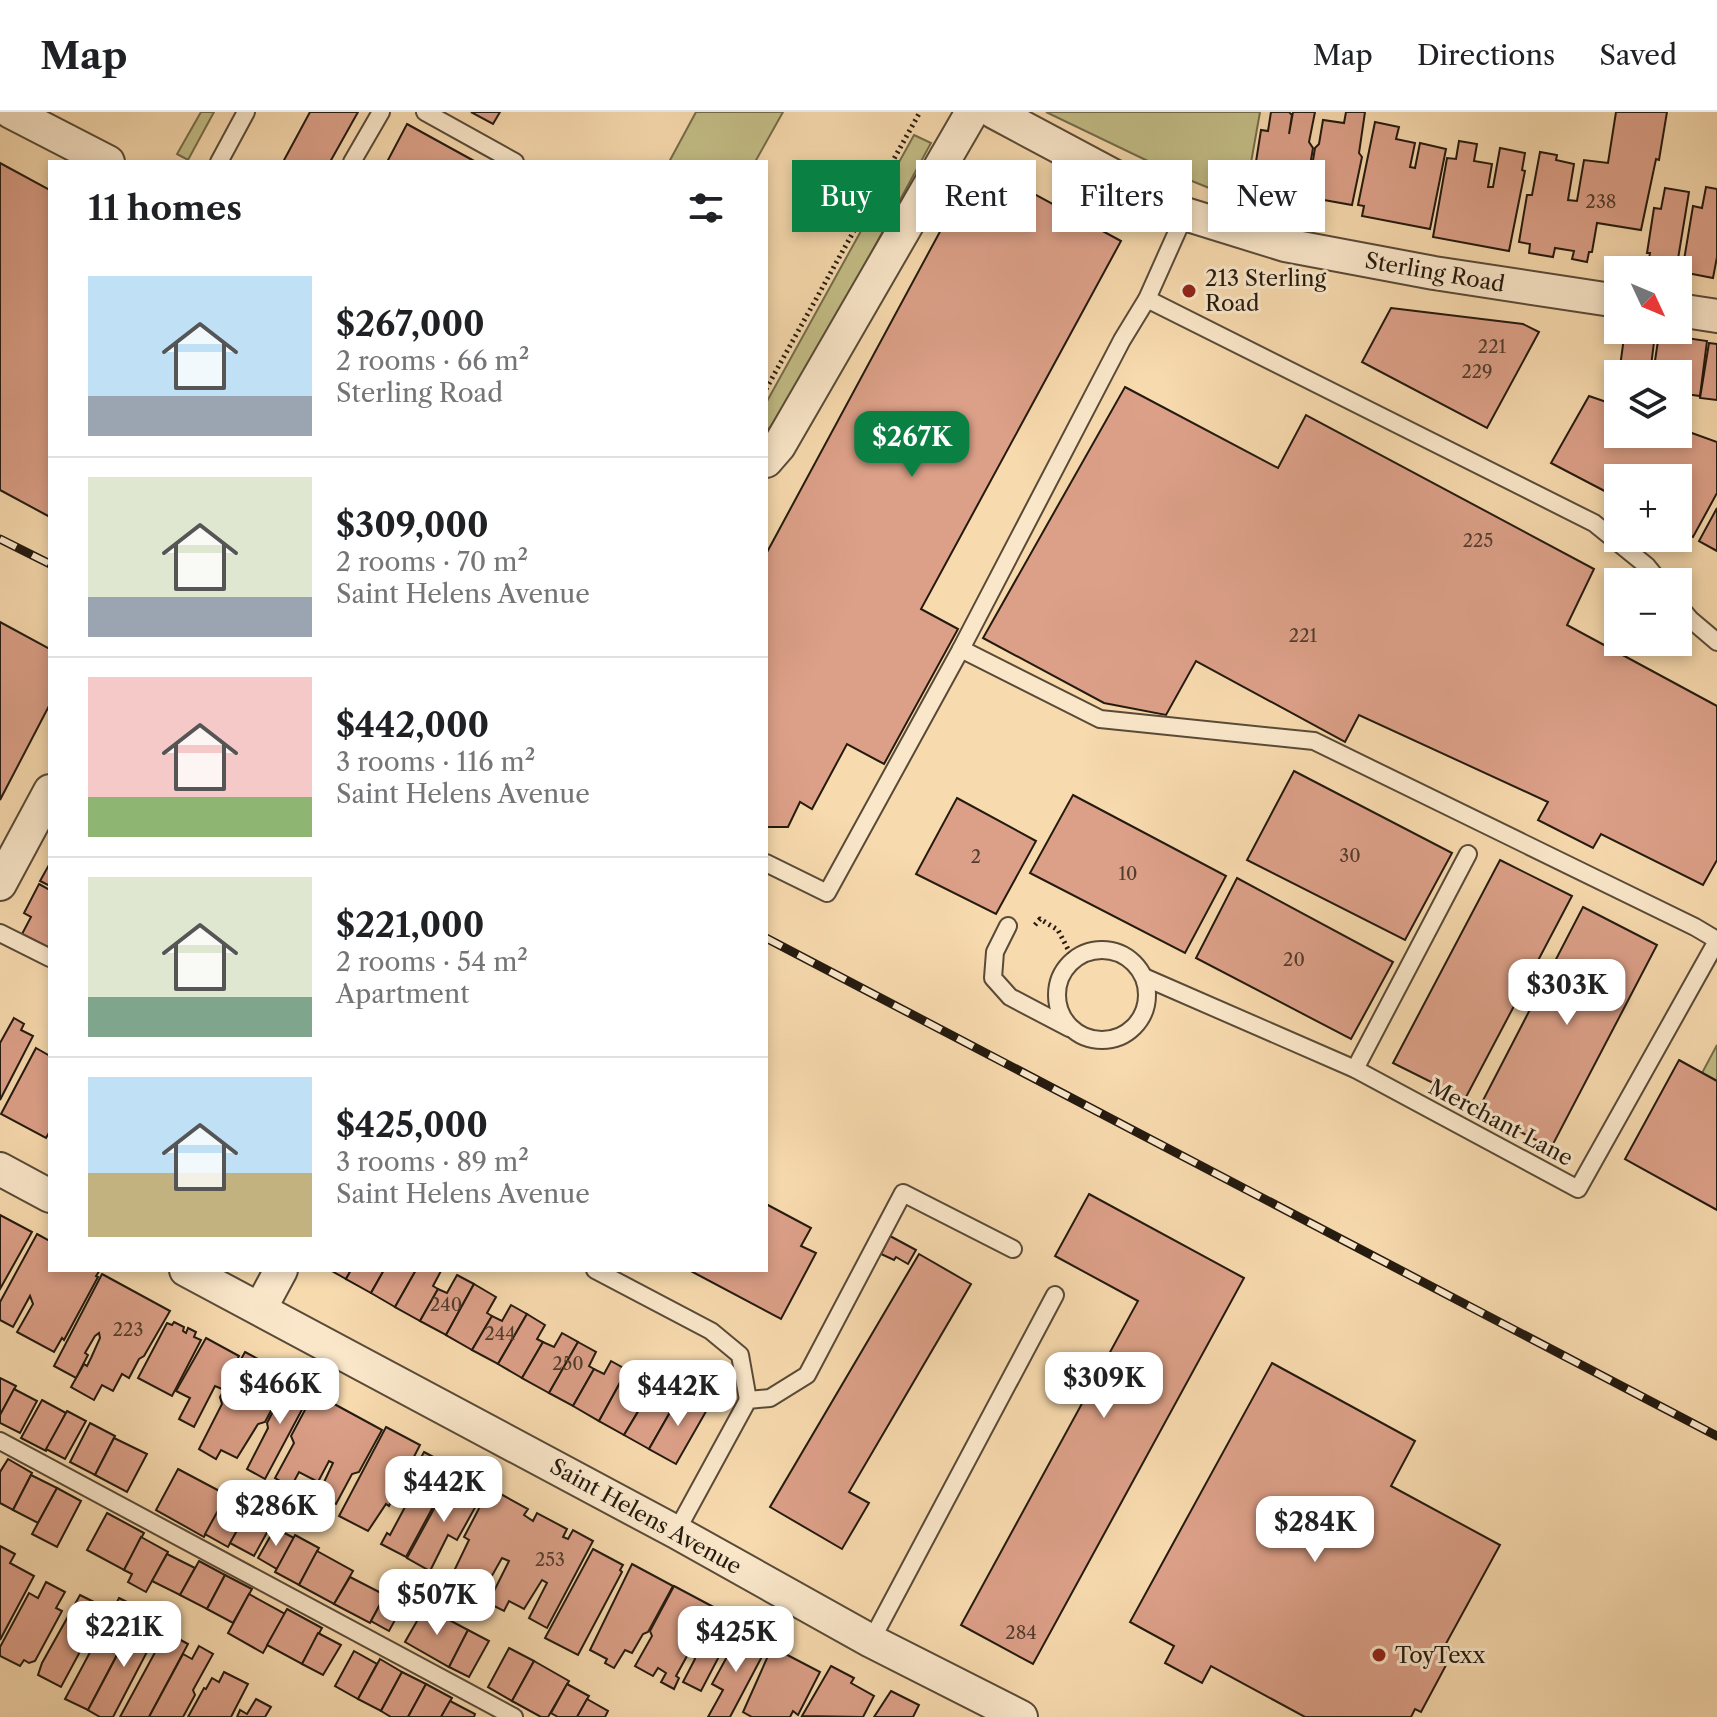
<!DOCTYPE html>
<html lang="en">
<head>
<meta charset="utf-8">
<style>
	body { margin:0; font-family:"Libre Caslon Text",serif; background:#f6f6f6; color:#202124; height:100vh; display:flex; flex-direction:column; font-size:30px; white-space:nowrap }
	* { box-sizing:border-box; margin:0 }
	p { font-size:26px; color:#757577 }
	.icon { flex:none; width:44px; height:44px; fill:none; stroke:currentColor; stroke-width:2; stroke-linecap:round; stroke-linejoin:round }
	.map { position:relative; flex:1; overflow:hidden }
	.sheet { position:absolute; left:48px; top:48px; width:720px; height:1112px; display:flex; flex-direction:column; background:#fff; border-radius:0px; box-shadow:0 4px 12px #0003 }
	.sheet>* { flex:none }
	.banner { position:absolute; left:792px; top:48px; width:760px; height:72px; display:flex; gap:16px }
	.needle { width:52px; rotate:134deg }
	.buttons { position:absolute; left:1604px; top:144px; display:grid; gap:16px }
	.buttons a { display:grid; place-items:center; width:88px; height:88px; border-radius:0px; background:#fff; box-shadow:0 4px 12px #0003; font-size:40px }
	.price { position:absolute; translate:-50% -68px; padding:0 18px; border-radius:16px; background:#fff; color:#222; font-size:26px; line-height:52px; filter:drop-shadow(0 2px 4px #0008) }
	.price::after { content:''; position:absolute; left:50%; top:48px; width:24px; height:18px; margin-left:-12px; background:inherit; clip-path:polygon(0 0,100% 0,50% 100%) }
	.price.current { background:#0b8043; color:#fff }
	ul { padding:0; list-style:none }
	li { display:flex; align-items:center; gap:24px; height:200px; padding:0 40px }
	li+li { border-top:2px solid #e0e0e0 }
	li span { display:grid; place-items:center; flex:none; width:224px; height:160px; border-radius:0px; color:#555 }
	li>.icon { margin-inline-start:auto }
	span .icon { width:96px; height:96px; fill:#fffc; stroke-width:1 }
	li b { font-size:34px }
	h2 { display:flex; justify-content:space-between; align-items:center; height:96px; padding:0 40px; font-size:34px }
	.chip { padding:0 28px; border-radius:0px; background:#fff; box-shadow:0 4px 12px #0003; font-size:28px; line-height:72px }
	.chip.current { background:#0b8043; color:#fff }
	header { display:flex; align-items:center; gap:48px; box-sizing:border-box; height:112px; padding:0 40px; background:#fff; border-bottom:2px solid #e0e0e0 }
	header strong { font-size:38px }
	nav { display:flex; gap:44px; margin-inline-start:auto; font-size:28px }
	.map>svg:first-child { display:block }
	.green { fill:#c3bd86; stroke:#746c4a; stroke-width:2 }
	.building { fill:#dca088; stroke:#241a0f; stroke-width:2 }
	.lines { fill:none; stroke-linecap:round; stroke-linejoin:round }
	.lane-casing { stroke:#594a37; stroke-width:20 }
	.street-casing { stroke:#594a37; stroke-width:36 }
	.path { stroke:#241a0f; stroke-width:5; stroke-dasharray:2 4; stroke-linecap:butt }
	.lane { stroke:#fae7ca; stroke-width:16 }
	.street { stroke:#fae7ca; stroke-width:32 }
	.rail-casing { stroke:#241a0f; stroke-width:9 }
	.rail { stroke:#fae7ca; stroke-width:6; stroke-dasharray:18; stroke-linecap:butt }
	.poi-dot { fill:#8f2418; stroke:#fae7ca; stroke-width:3 }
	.labels { text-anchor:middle; stroke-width:6; stroke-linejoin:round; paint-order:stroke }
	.number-label { font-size:18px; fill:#523c2d }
	.street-label { font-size:22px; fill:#241a0f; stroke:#fae7ca }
	.poi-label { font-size:22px; fill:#241a0f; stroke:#fae7ca; text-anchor:start }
</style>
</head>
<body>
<header>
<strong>Map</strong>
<nav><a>Map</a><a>Directions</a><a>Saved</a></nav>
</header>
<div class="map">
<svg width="1717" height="1605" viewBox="0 0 1717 1605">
	<rect width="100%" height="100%" fill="#f7daae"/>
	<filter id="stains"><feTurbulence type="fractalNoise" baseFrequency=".0025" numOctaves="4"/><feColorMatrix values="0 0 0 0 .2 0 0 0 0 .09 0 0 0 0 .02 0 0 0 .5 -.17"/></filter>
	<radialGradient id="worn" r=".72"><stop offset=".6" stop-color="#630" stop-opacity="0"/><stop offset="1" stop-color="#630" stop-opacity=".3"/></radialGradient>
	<!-- green -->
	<g class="green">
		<polygon points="201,0 214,0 188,48 177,42"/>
		<polygon points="696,0 783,0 755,50 669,50"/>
		<polygon points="1046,0 1260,0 1244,90 1177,63"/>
		<polygon points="914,23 931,31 790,290 781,305 766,319 766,291"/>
		<polygon points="1717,933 1717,969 1702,961"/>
	</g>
	<!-- building -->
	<g class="building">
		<polygon points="310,0 358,0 330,50 283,50"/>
		<polygon points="471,0 500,0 493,12"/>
		<polygon points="1271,0 1289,0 1292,3 1289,22 1293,0 1315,0 1309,30 1313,36 1305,84 1279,80 1281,71 1278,80 1252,75 1261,18 1268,19"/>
		<polygon points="1346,0 1365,0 1359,41 1362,45 1352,93 1307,85 1315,36 1319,32 1323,8 1344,11"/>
		<polygon points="1616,0 1667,0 1659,48 1656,47 1641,118 1597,111 1592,140 1589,140 1587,150 1572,147 1574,139 1555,136 1553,145 1529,141 1530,132 1519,130 1527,83 1532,83 1540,40 1557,43 1556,48 1574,52 1568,88 1577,89 1584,48 1608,51"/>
		<polygon points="1375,10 1399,15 1396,27 1415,31 1410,55 1415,56 1420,31 1446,37 1430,117 1362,104 1364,94 1358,93"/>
		<polygon points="407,12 476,50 387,50"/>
		<polygon points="1459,29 1477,32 1474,49 1492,52 1488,75 1493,75 1500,36 1525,41 1522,58 1525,59 1509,139 1433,125 1447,46 1456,47"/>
		<polygon points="0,51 50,78 50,405 0,378"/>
		<polygon points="977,51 1121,129 921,497 958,517 884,652 847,632 812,697 800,690 788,715 766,715 766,442"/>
		<polygon points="1706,75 1717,77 1717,145 1713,166 1682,160 1693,94 1702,96"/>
		<polygon points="1665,76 1689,80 1678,147 1675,147 1673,157 1648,152 1650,141 1647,141 1654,96 1661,97"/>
		<polygon points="1391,196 1523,212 1539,220 1487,316 1362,250"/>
		<polygon points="1625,218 1655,222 1650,262 1619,262"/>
		<polygon points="1659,222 1707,229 1700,284 1678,281 1678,262 1653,262"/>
		<polygon points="1709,231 1717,232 1717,288 1700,286"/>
		<polygon points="1125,275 1278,356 1306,303 1594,457 1567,513 1717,594 1717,748 1703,773 1601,722 1593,736 1538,708 1548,690 1359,603 1345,630 1196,549 1166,603 1104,591 983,526"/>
		<polygon points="1589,284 1618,294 1618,322 1678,322 1678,316 1717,330 1717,381 1693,425 1678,417 1678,366 1618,366 1618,386 1551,351"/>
		<polygon points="1717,396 1717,439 1699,429"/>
		<polygon points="0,510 50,537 50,592 0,688"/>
		<polygon points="1294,659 1452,741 1405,828 1247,748"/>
		<polygon points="1073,683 1226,764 1185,841 1030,761"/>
		<polygon points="957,686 1036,729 996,802 916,762"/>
		<polygon points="1500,748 1572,784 1465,987 1393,951"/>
		<polygon points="50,751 50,774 40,769"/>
		<polygon points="1237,766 1393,850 1351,927 1196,846"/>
		<polygon points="39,772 50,778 50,836 22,822 31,805 24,801"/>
		<polygon points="1583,795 1657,833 1551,1036 1478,998"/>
		<polygon points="14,906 24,912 21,918 33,924 0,988 0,931"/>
		<polygon points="36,936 50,944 50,1019 46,1026 1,1002"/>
		<polygon points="1679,948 1717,969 1717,1098 1625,1047"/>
		<polygon points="1089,1082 1244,1166 1033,1552 961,1513 1138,1189 1055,1144"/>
		<polygon points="766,1092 811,1116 801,1134 816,1141 781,1207 689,1158 766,1158"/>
		<polygon points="0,1103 32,1120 0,1177"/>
		<polygon points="37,1122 50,1129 50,1158 100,1158 96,1164 98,1165 64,1228 62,1226 54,1240 17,1220 33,1192 30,1184 13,1215 0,1208 0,1190"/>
		<polygon points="890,1124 916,1138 908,1152 896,1145 894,1148 881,1142"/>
		<polygon points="919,1142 971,1172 849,1380 869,1391 842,1437 770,1395"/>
		<polygon points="330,1158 351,1158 346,1167"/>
		<polygon points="351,1158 384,1158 371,1181 346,1167"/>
		<polygon points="384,1158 416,1158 395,1195 371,1181"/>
		<polygon points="416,1158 441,1159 433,1174 438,1177 420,1209 395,1195"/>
		<polygon points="102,1162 170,1199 144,1244 139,1247 129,1266 122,1262 113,1279 102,1273 94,1288 71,1275 84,1252 87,1254 91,1246 100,1226 99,1221 95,1224 85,1241 88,1243 76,1266 54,1254"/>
		<polygon points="457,1163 474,1172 446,1223 420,1209 438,1177 447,1181"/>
		<polygon points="474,1172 496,1185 487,1201 492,1204 472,1238 446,1223"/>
		<polygon points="511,1193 527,1202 498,1252 472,1238 492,1204 502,1209"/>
		<polygon points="527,1202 545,1213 537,1227 543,1230 522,1266 498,1252"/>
		<polygon points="174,1210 184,1215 183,1219 186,1221 188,1216 196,1220 194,1225 201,1228 172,1284 138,1266 167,1211 172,1213"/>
		<polygon points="562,1221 578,1230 549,1281 522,1266 543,1230 554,1235"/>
		<polygon points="206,1226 239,1244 222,1277 215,1274 194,1315 179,1307 190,1286 176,1279"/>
		<polygon points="578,1230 596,1240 589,1254 594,1257 573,1294 549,1281"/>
		<polygon points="245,1240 273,1255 268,1263 285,1273 265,1310 258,1312 237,1346 221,1338 216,1347 199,1337 222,1292 220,1285"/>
		<polygon points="611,1249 627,1258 599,1309 573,1294 594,1257 604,1262"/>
		<polygon points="1272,1251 1415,1329 1391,1374 1500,1433 1443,1537 1452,1542 1421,1600 1415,1597 1411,1605 1305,1605 1211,1554 1202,1571 1165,1551 1174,1534 1130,1510"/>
		<polygon points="627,1258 646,1269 638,1284 645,1288 624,1323 599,1309"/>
		<polygon points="291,1265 313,1277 265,1367 247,1357 268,1316 267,1311"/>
		<polygon points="0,1266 16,1274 0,1303"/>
		<polygon points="664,1271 681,1281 649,1337 624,1323 645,1288 652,1292"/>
		<polygon points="14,1277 37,1289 20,1321 0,1311 0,1303"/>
		<polygon points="314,1281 382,1318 359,1360 352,1362 336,1392 318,1383 333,1351 329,1349 318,1370 299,1360 291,1375 275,1366 294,1331 291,1324"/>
		<polygon points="681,1281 708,1296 676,1352 649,1337"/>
		<polygon points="42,1288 66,1301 46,1339 21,1326"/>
		<polygon points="67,1299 86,1309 65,1347 46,1337"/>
		<polygon points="90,1311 115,1324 95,1363 70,1350"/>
		<polygon points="386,1315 420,1333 389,1394 386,1392 368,1419 339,1404"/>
		<polygon points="114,1326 147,1342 127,1380 95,1363"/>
		<polygon points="424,1340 454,1356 406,1445 381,1432 387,1421 390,1423 405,1395 397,1390"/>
		<polygon points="8,1347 32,1361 13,1398 0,1391 0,1360"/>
		<polygon points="178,1357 227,1383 204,1425 156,1398"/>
		<polygon points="31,1363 57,1376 38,1411 13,1398"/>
		<polygon points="454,1370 478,1382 473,1391 477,1392 457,1428 448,1423 430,1459 407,1446 447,1373 451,1376"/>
		<polygon points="57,1376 81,1389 57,1435 32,1422"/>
		<polygon points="497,1380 528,1397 524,1403 533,1409 537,1401 567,1417 563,1425 568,1427 573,1418 593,1429 547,1516 529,1506 547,1471 542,1468 524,1497 509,1489 504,1499 488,1491 509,1449 502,1446 485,1476 454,1459 469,1428 464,1425 485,1385 493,1386"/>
		<polygon points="225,1386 248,1399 228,1435 205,1422"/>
		<polygon points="252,1392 276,1404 254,1444 230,1431"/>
		<polygon points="107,1401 144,1421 124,1458 87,1438"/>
		<polygon points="275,1416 294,1426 277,1457 258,1446"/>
		<polygon points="295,1423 319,1436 299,1473 275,1460"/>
		<polygon points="141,1425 168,1440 146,1480 128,1470 132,1462 124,1458"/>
		<polygon points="0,1434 15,1442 10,1451 34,1464 0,1528"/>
		<polygon points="593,1437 623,1453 620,1458 622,1460 578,1543 545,1526"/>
		<polygon points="317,1439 353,1459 334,1492 299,1473"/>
		<polygon points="167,1442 195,1456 180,1483 152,1469"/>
		<polygon points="199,1449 225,1463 207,1497 180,1483"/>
		<polygon points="632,1452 673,1474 648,1520 643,1522 632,1541 625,1538 614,1556 605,1551 607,1547 590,1538"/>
		<polygon points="225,1463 252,1477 233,1511 207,1497"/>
		<polygon points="350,1465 385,1483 370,1511 334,1492"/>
		<polygon points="46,1470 65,1480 56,1496 62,1499 35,1549 29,1551 24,1548 20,1554 0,1544 0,1535 29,1481 38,1486"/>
		<polygon points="674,1474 738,1508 701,1579 683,1570 695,1547 692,1541 687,1544 676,1564 679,1566 674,1577 661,1570 666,1561 658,1556 653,1564 635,1554 652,1524 650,1519"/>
		<polygon points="388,1478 406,1488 389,1519 371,1509"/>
		<polygon points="249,1482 285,1502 263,1541 228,1521"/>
		<polygon points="80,1483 104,1495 61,1575 38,1563 42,1551"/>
		<polygon points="119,1486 141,1497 88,1598 65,1587"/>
		<polygon points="425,1495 468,1518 449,1555 405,1530"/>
		<polygon points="287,1497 322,1516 302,1552 267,1533"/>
		<polygon points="148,1506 161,1513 113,1605 100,1605 88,1598 133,1513 141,1517"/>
		<polygon points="468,1518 489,1529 469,1565 449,1555"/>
		<polygon points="166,1520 188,1532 149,1605 120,1605"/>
		<polygon points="318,1521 341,1533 323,1563 302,1552"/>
		<polygon points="740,1521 767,1535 730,1605 708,1605 723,1578 712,1572"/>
		<polygon points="199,1534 213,1542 193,1578 195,1583 183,1605 149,1605 183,1542 192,1547"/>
		<polygon points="772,1535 820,1560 798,1603 793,1599 790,1605 752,1605 743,1600"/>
		<polygon points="509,1536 534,1549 512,1589 488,1575"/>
		<polygon points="354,1539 377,1552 358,1587 335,1574"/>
		<polygon points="380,1547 402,1560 381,1599 358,1587"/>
		<polygon points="534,1549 569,1569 548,1605 541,1605 512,1589"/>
		<polygon points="831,1554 854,1566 851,1571 874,1584 863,1605 802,1604"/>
		<polygon points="224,1560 248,1572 231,1605 188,1605 204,1576 206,1577 212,1566 219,1570"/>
		<polygon points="402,1560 426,1572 408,1605 391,1605 381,1599"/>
		<polygon points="426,1572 452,1586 441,1605 408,1605"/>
		<polygon points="567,1572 589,1584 577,1605 558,1605 551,1601"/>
		<polygon points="891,1579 919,1593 913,1605 874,1605"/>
		<polygon points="256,1587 271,1595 265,1605 237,1605 240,1598 247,1602"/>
		<polygon points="587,1587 608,1599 605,1605 577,1605"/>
		<polygon points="450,1589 475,1602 474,1605 441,1605"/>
	</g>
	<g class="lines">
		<defs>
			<g id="lane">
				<polyline points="425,0 515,50"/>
				<polyline points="219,50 246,0"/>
				<polyline points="352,50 381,0"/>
				<polyline points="1185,102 1147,187 1122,228 961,537 1100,607 1314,629 1695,815 1717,828"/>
				<polyline points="1147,187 1594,411 1647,454 1660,470"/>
				<polyline points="1678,493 1690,507 1717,530"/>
				<polyline points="766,751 827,781 961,537"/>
				<polyline points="1008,814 995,840 993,866 1010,885 1069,916"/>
				<polyline points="0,821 50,846"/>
				<circle cx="1102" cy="883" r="45"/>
				<polyline points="1144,865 1355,957 1578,1077 1717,829"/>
				<polyline points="1355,957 1468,742"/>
				<polyline points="595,1158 711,1219 740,1243 748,1288"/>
				<polyline points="0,1329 514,1605"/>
				<polyline points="676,1420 748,1288 770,1286 807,1263 903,1081 1013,1137"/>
				<polyline points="871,1529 1055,1183"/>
			</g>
			<g id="street">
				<polyline points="11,0 108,50"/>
				<polyline points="994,0 1185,102 1285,133 1434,161 1618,189"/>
				<polyline points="1678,198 1717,204"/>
				<polyline points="766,349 779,334 972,0"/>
				<polyline points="0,772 50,679"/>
				<polyline points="0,1057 50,1084"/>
				<polyline points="186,1158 676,1420 871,1529 1021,1605"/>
				<polyline points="260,1197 281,1158"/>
			</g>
		</defs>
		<!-- lane casing -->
		<use href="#lane" class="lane-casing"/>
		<!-- street casing -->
		<use href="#street" class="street-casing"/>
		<!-- path -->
		<g class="path">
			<polyline points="766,277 920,0"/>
			<polyline points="1035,813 1040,807 1058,818 1073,847"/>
		</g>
		<!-- lane -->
		<use href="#lane" class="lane"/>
		<!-- street -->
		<use href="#street" class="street"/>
		<defs>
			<g id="rail">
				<polyline points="0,427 50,452"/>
				<polyline points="766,826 1717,1324"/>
			</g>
		</defs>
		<!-- rail casing -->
		<use href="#rail" class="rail-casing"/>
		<!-- rail -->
		<use href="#rail" class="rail"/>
	</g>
	<!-- markers -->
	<g class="poi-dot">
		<circle cx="1189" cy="179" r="8"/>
		<circle cx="1379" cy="1543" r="8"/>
	</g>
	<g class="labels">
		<!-- number labels -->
		<g class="number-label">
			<text x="1601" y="96">238</text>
			<text x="1492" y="241">221</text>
			<text x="1477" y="266">229</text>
			<text x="1478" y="435">225</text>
			<text x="1303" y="530">221</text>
			<text x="1350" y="750">30</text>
			<text x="976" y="751">2</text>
			<text x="1128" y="768">10</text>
			<text x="1294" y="854">20</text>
			<text x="446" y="1199">240</text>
			<text x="128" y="1224">223</text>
			<text x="500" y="1228">244</text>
			<text x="568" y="1258">250</text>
			<text x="550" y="1454">253</text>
			<text x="1021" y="1527">284</text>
		</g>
		<!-- street labels -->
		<g class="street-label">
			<text transform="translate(1435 160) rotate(10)" y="8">Sterling Road</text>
			<text transform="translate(1501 1010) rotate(28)" y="8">Merchant Lane</text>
			<text transform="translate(646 1404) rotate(29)" y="8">Saint Helens Avenue</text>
		</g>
		<!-- poi labels -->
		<g class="poi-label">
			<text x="1205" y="174">213 Sterling<tspan x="1205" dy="25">Road</tspan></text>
			<text x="1395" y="1551">ToyTexx</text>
		</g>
	</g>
	<rect width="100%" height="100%" filter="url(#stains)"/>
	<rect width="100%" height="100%" fill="url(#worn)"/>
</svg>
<div class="buttons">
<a><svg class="needle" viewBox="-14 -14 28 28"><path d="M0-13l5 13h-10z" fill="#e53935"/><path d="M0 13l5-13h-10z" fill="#757577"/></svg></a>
<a><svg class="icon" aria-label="layers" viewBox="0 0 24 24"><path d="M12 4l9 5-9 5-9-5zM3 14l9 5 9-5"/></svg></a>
<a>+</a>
<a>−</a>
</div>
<b class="price current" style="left:912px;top:367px">$267K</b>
<b class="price" style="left:1567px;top:915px">$303K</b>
<b class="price" style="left:1104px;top:1308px">$309K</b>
<b class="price" style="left:280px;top:1314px">$466K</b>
<b class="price" style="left:678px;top:1316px">$442K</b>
<b class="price" style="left:444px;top:1412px">$442K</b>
<b class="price" style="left:276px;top:1436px">$286K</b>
<b class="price" style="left:1315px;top:1452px">$284K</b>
<b class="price" style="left:437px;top:1525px">$507K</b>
<b class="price" style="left:124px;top:1557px">$221K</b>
<b class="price" style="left:736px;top:1562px">$425K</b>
<div class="banner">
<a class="chip current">Buy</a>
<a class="chip">Rent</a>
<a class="chip">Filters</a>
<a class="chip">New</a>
</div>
<section class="sheet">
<h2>11 homes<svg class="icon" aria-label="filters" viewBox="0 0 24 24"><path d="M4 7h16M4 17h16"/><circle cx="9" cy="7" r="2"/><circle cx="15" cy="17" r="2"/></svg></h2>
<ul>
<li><span style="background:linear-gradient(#bfe0f5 75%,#9aa5b1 0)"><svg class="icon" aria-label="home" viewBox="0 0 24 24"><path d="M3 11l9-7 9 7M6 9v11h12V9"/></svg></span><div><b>$267,000</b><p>2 rooms · 66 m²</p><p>Sterling Road</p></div></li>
<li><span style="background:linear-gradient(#dfe7d0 75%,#9aa5b1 0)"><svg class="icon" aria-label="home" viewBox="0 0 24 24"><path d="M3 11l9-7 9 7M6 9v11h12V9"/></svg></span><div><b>$309,000</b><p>2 rooms · 70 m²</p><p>Saint Helens Avenue</p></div></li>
<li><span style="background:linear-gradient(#f6c9c9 75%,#8fb573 0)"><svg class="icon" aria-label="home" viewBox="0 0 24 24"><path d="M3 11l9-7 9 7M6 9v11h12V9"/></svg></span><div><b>$442,000</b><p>3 rooms · 116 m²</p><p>Saint Helens Avenue</p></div></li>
<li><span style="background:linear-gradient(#dfe7d0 75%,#7fa58c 0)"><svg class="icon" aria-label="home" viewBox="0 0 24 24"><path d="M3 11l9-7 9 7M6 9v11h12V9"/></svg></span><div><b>$221,000</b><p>2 rooms · 54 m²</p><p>Apartment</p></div></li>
<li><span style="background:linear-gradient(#bfe0f5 60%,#c2b280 0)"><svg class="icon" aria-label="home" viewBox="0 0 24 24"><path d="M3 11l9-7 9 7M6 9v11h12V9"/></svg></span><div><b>$425,000</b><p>3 rooms · 89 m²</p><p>Saint Helens Avenue</p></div></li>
</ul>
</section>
</div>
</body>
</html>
